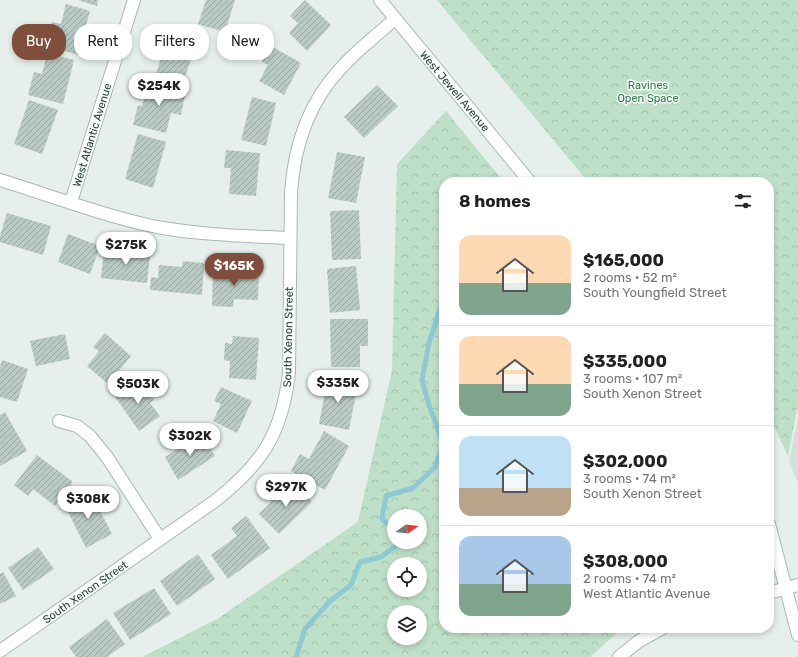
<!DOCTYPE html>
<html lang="en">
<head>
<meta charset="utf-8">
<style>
	body { margin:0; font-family:Rubik,sans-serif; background:#f2f2f2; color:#222; height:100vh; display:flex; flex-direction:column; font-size:15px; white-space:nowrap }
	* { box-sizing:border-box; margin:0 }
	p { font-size:13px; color:#767676 }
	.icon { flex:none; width:22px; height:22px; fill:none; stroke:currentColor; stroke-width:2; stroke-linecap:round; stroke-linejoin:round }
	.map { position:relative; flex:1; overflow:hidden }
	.panel { position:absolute; left:439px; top:177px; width:335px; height:456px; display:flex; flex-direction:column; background:#fff; border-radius:16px; box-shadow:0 2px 6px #0003 }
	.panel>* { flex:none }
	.hud { position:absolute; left:12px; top:24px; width:367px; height:36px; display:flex; gap:8px }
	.needle { width:26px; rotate:76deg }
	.fabs { position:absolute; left:387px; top:509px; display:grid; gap:8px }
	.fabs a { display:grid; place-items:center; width:40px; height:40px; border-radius:50%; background:#fff; box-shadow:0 2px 6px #0003; font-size:20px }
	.price { position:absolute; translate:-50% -34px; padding:0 9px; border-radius:14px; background:#fff; color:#222; font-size:13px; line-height:26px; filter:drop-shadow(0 1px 2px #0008) }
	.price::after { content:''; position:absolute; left:50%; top:24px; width:12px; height:9px; margin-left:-6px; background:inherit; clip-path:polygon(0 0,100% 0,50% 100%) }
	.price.selected { background:#804e3d; color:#fff }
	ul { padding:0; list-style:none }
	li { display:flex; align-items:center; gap:12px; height:100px; padding:0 20px }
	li+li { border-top:1px solid #e0e0e0 }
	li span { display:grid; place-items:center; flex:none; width:112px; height:80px; border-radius:12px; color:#555 }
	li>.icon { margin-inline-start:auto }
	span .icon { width:48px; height:48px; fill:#fffc; stroke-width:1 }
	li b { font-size:17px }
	h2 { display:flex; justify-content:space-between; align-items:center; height:48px; padding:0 20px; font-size:17px }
	.tag { padding:0 14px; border-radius:16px; background:#fff; box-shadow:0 2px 6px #0003; font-size:14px; line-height:36px }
	.tag.selected { background:#804e3d; color:#fff }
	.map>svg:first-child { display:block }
	.built { fill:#d4dfda }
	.park { fill:url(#park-crowns); fill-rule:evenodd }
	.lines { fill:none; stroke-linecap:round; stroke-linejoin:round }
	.stream { stroke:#8ec9d4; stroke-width:5 }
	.building { fill:url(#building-hatch) }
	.minor-casing { stroke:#a8b8b2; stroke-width:14 }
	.tertiary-casing { stroke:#a8b8b2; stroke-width:14 }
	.secondary-casing { stroke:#a4bbb3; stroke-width:14 }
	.minor { stroke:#fff; stroke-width:12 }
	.tertiary { stroke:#fff; stroke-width:12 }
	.secondary { stroke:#fff; stroke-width:12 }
	.labels { text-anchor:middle; stroke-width:3; stroke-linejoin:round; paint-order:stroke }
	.park-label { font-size:11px; fill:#2d7a4b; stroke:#f7fbf9 }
	.street-label { font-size:11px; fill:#24423a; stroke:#f7fbf9 }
</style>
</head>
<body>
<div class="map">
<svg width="798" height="657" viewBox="0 0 798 657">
	<defs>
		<pattern id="park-crowns" width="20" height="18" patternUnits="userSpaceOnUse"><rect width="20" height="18" fill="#bfe0c8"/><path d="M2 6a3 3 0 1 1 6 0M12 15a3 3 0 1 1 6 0" fill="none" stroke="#a4c1ad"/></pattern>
		<pattern id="building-hatch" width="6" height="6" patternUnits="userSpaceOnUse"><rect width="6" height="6" fill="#bbcac4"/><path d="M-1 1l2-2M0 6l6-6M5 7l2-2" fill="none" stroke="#98a6a0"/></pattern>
	</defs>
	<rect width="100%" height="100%" fill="#e6efeb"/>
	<!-- built -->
	<polygon class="built" points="798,418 798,483 789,461"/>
	<!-- park -->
	<g class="park">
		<polygon points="437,0 798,0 798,405 788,456 769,416 769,182 588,182"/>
		<path d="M446 111 504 182H444V628H626L617 633 590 657H142L217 619 358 522 392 370 397 164ZM394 516H420V542H394ZM394 564H420V590H394ZM394 612H420V638H394Z"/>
	</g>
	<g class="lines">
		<!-- stream -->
		<g class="stream">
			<polyline points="394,529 382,519 386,496 413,488 435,467 443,444 429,405 422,380 429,343 444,296"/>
			<polyline points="296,657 305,629 330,601 351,585 360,562 381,557 397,545 397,542"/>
		</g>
	</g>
	<!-- building -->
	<g class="building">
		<polygon points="78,0 98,0 97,6"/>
		<polygon points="206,0 235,0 225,32 198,24"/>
		<polygon points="305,0 331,25 307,51 289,33 298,23 290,16"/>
		<polygon points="66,4 90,11 85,29 89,30 82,56 46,46 52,22 61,24"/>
		<polygon points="170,29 198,38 183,83 156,74"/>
		<polygon points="271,46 301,63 284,95 259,81 268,65 262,62"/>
		<polygon points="47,53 74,60 63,104 28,95 34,72 42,74"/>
		<polygon points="149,81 186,90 181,115 171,113 166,133 133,125 138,105 142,106"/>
		<polygon points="377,85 398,106 364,138 344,117"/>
		<polygon points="252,97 276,103 266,146 241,140"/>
		<polygon points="29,100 58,110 42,154 14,144"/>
		<polygon points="138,134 166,142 153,188 125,179"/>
		<polygon points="226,150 260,153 256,196 229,194 231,168 224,168"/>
		<polygon points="337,152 365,157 356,203 328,198"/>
		<polygon points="359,210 361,259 332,260 330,211"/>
		<polygon points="7,213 51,226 43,255 0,242 0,236"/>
		<polygon points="68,234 100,246 90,274 58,262"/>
		<polygon points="104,250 150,255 147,283 101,278"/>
		<polygon points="183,261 204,263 202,295 150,290 151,277 158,278 159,265 182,267"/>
		<polygon points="356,266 360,310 330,313 327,269"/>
		<polygon points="213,270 259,271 258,300 234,299 233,307 212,306"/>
		<polygon points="330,319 368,319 368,346 360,346 360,367 331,367"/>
		<polygon points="105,333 131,356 108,384 87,366 99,351 93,347"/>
		<polygon points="65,334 70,359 36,366 30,341"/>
		<polygon points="233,336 259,338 256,380 229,378 230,361 224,360 225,343 232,344"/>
		<polygon points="2,360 28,369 17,402 0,397 0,368"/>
		<polygon points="328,377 358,383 349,430 319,424"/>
		<polygon points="140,380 154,400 150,403 160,416 139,431 115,397"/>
		<polygon points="221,387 252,401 237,433 213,421 221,404 214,401"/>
		<polygon points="5,412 27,451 0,466 0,415"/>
		<polygon points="324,431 349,446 325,490 291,471 300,454 309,459"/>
		<polygon points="201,434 215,456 178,480 165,457"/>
		<polygon points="37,455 73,482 55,506 33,489 28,496 14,485"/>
		<polygon points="292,481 312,502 279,534 259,514"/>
		<polygon points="91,493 112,534 86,548 65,506"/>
		<polygon points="246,516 270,548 228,579 211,555 237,536 231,528"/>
		<polygon points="38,547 54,569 23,590 8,568"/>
		<polygon points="198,554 215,579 177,606 160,581"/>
		<polygon points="3,572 16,596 0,604 0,574"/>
		<polygon points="154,588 171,614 130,640 113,613"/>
		<polygon points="107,619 125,644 107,657 76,657 69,647"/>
	</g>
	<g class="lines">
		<defs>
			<g id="minor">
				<path d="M0 180C52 196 104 216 157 227 201 235 246 236 290 238"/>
				<polyline points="71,202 134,0"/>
				<polyline points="59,421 77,426 90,436 107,457 160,539"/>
				<path d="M0 651 215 501C262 464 282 434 289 373L291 193C294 146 309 102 341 68 357 50 377 35 395 19"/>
			</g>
			<g id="tertiary">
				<polyline points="769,593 798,585"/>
				<polyline points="619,657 639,641 663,628"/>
			</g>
			<g id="secondary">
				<polyline points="380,0 530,182"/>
				<polyline points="769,524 798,635"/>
			</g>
		</defs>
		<!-- minor casing -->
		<use href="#minor" class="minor-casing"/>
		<!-- tertiary casing -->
		<use href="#tertiary" class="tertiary-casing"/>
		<!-- secondary casing -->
		<use href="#secondary" class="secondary-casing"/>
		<!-- minor -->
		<use href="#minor" class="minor"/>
		<!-- tertiary -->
		<use href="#tertiary" class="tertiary"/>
		<!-- secondary -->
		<use href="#secondary" class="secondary"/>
	</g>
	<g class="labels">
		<!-- park labels -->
		<g class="park-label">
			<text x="648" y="89">Ravines<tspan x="648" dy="13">Open Space</tspan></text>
		</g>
		<!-- street labels -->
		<g class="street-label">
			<text transform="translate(455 91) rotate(50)" y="4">West Jewell Avenue</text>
			<text transform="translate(92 135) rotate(-73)" y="4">West Atlantic Avenue</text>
			<text transform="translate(288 337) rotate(-89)" y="4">South Xenon Street</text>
			<text transform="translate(85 592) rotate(-35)" y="4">South Xenon Street</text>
		</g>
	</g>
</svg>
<div class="fabs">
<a><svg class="needle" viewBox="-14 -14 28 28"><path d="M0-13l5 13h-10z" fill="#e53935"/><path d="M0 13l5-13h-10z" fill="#767676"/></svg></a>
<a><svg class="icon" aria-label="locate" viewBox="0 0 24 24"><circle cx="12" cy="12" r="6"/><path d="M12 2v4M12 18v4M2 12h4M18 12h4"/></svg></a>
<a><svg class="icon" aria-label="layers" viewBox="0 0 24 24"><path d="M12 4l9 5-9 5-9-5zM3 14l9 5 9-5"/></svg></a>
</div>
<b class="price" style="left:159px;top:107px">$254K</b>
<b class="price" style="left:126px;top:266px">$275K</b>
<b class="price selected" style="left:234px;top:287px">$165K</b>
<b class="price" style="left:338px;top:404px">$335K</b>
<b class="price" style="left:138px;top:405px">$503K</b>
<b class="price" style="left:190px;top:457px">$302K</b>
<b class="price" style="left:286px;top:508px">$297K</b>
<b class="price" style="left:88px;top:520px">$308K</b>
<div class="hud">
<a class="tag selected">Buy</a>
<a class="tag">Rent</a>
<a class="tag">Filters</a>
<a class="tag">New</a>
</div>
<section class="panel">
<h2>8 homes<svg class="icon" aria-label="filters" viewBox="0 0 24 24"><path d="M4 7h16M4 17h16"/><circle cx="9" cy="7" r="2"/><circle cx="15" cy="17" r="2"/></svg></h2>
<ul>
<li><span style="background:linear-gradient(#ffd9b3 60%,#7fa58c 0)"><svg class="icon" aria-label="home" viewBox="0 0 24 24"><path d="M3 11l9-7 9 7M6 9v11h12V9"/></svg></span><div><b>$165,000</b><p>2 rooms · 52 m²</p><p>South Youngfield Street</p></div></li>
<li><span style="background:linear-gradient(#ffd9b3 60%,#7fa58c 0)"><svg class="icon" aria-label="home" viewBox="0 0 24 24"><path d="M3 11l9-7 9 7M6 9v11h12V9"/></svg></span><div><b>$335,000</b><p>3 rooms · 107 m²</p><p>South Xenon Street</p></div></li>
<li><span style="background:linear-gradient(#bfe0f5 65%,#b9a48a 0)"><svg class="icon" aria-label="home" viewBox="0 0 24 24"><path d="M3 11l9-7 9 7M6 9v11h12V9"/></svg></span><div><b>$302,000</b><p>3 rooms · 74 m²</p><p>South Xenon Street</p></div></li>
<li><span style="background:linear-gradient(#a9c7e8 60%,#7fa58c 0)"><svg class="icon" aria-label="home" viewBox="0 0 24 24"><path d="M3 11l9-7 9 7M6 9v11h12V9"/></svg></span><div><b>$308,000</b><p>2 rooms · 74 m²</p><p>West Atlantic Avenue</p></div></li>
</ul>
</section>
</div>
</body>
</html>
